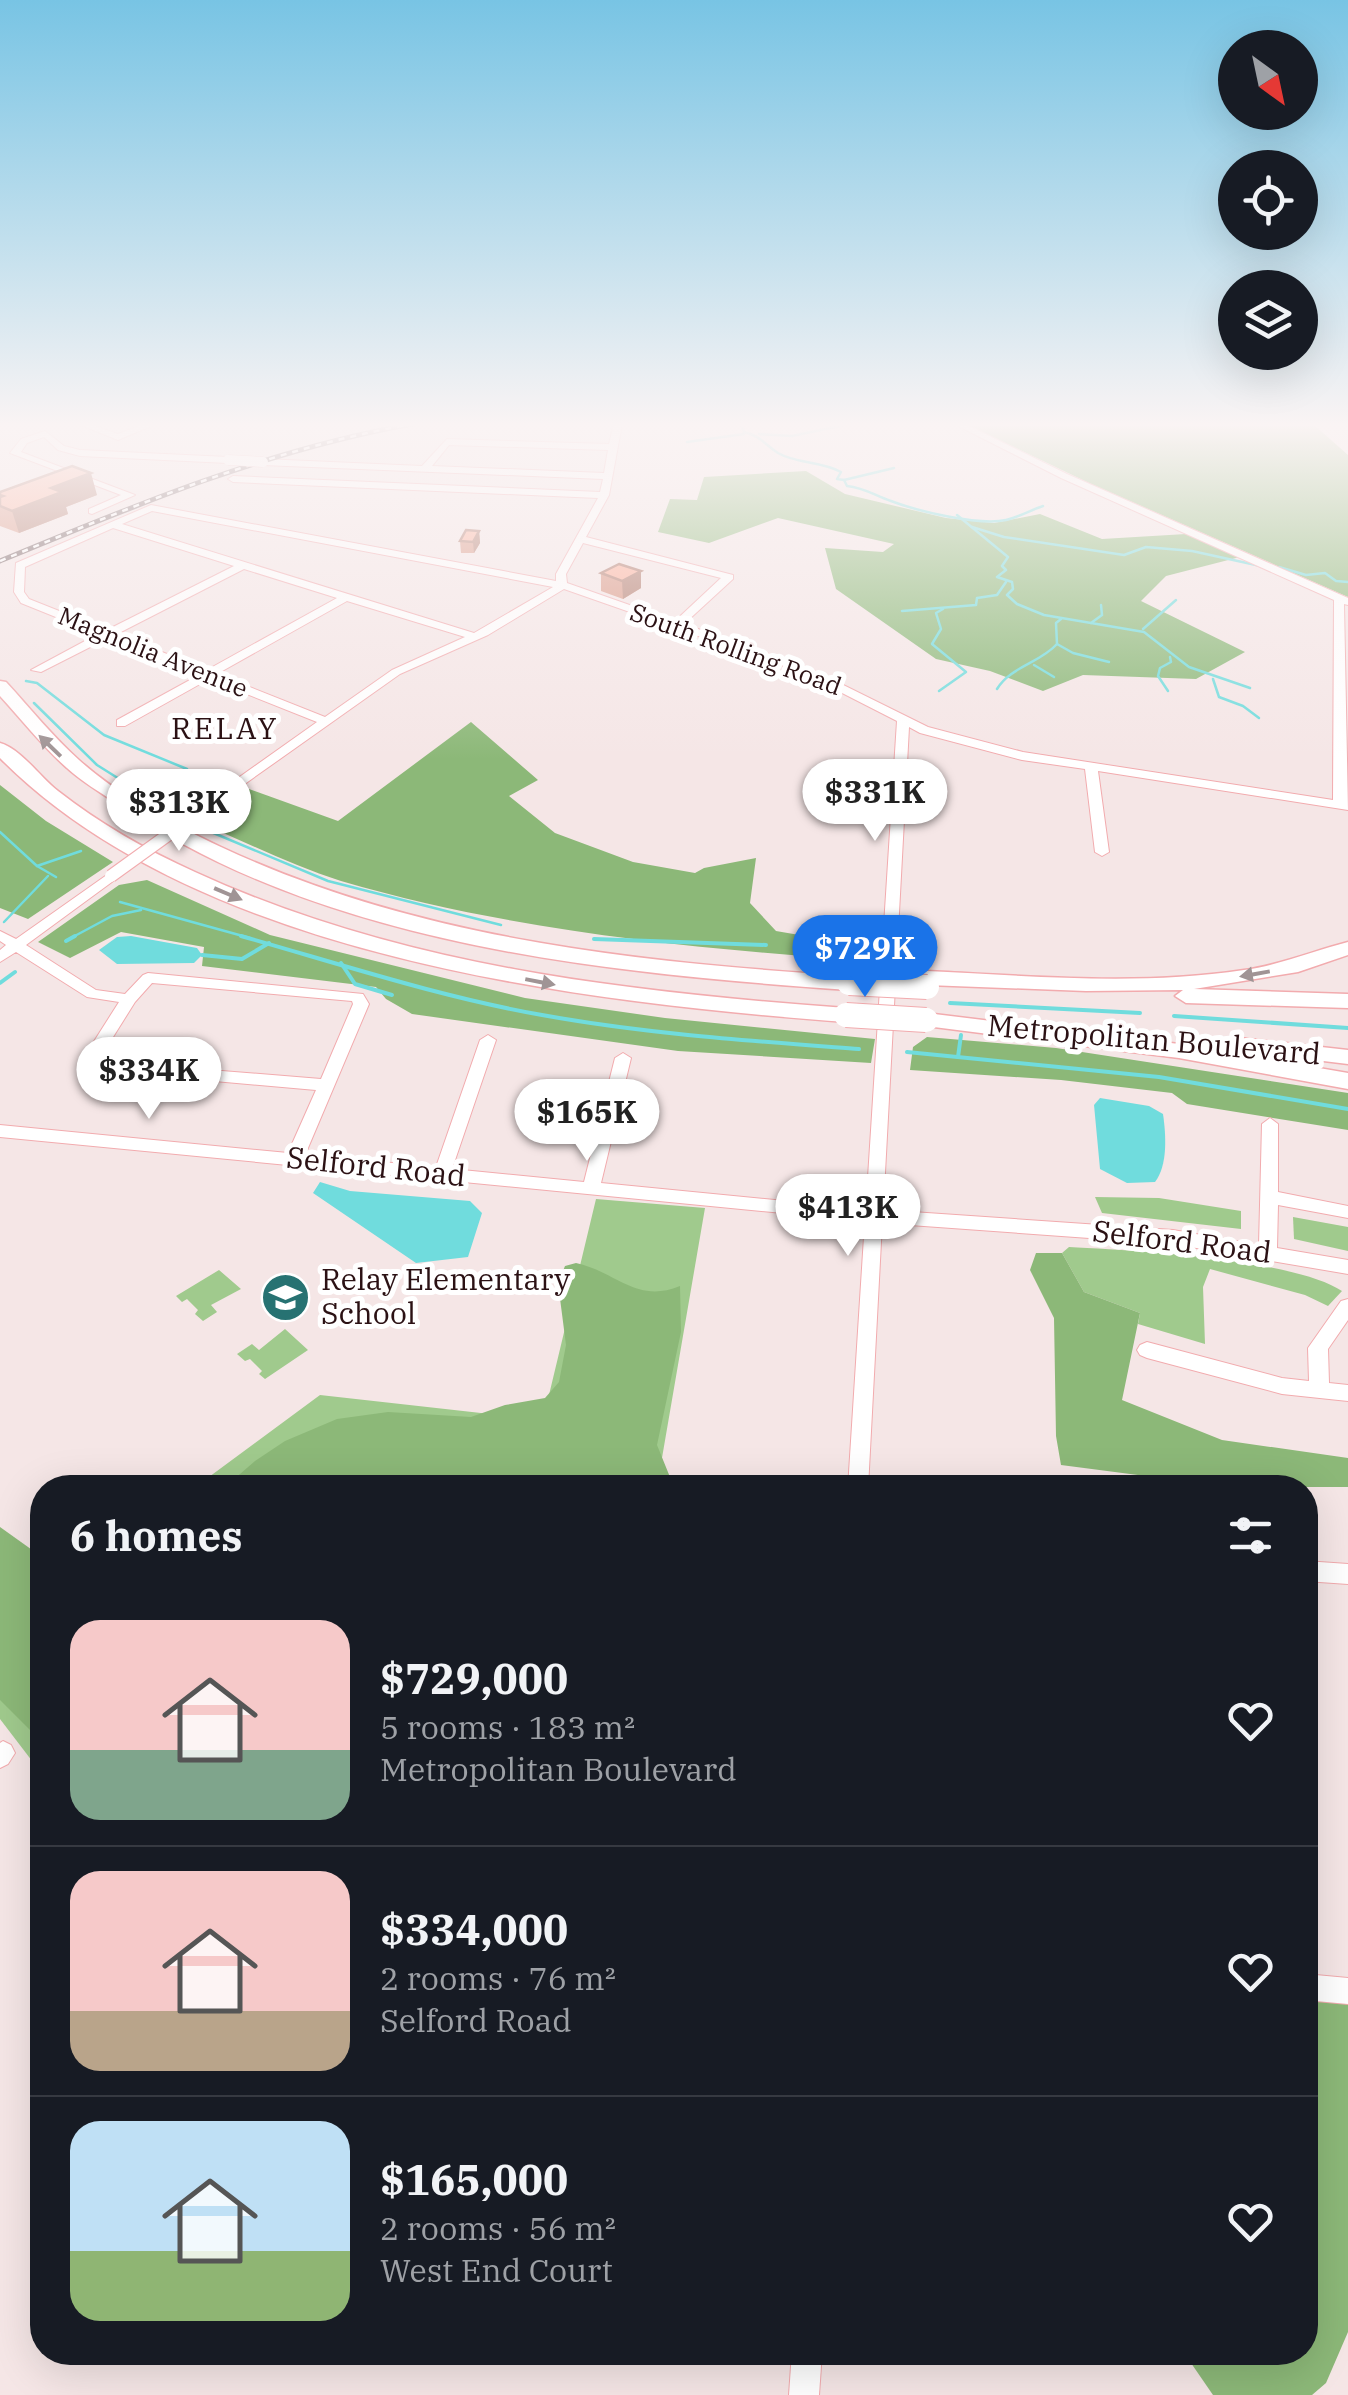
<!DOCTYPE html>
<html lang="en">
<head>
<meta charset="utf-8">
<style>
	body { margin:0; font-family:"IBM Plex Serif",serif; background:#20242c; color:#f1f3f6; height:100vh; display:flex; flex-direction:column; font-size:38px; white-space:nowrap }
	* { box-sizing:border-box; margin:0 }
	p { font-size:32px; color:#9ea1a6 }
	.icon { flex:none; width:55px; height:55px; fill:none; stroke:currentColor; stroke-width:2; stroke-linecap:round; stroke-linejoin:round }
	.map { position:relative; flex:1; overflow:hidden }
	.sheet { position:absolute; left:30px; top:1475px; width:1288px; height:890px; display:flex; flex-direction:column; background:#171b24; border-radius:40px; box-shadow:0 10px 40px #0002 }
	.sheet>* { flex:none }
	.needle { width:65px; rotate:147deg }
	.buttons { position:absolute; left:1218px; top:30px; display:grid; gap:20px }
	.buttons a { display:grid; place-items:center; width:100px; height:100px; border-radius:50%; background:#171b24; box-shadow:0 10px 40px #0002; font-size:50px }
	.price { position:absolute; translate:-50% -85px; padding:0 22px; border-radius:35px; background:#fff; color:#222; font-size:32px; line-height:65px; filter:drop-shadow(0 2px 5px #0008) }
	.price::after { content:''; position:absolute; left:50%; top:60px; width:30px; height:22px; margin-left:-15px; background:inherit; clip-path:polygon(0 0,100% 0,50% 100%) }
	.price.active { background:#1a73e8; color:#fff }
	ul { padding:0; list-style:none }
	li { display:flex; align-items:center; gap:30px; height:250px; padding:0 40px }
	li+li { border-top:2px solid #363941 }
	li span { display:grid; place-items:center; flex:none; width:280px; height:200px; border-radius:30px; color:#555 }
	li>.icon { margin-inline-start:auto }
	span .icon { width:120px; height:120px; fill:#fffc; stroke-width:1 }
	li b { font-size:42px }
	h2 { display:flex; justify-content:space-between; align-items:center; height:120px; padding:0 40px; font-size:42px }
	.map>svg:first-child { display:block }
	.green { fill:#a0ca8d }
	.forest { fill:#8cb878 }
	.water { fill:#70dcdd }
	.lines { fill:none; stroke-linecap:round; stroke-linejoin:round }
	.stream-far1 { stroke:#70dcdd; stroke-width:2.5 }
	.stream { stroke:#70dcdd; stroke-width:4 }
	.minor-casing { stroke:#f2abae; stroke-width:2 }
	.highway-casing { stroke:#f2abae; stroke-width:3 }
	.minor { fill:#fff; fill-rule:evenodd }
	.highway { fill:#fff; fill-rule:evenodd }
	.rail-casing { stroke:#755f61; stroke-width:5 }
	.rail { stroke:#fff; stroke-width:2.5; stroke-dasharray:6; stroke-linecap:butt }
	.minor-bridge-far1-casing { stroke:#f2abae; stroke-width:11; stroke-linecap:butt }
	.minor-bridge-casing { stroke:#f2abae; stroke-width:14; stroke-linecap:butt }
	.highway-bridge-casing { stroke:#f2abae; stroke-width:26; stroke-linecap:butt }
	.minor-bridge-far1 { stroke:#fff; stroke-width:10 }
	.minor-bridge { stroke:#fff; stroke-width:12 }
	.highway-bridge { stroke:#fff; stroke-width:24 }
	.wall { fill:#d99481 }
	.shaded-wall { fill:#b07869 }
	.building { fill:#fcac96; stroke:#b07869; stroke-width:2.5 }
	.oneway { fill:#a09495 }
	.labels { text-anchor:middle; stroke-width:10; stroke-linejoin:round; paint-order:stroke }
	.far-street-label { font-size:25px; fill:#2b1114; stroke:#fff }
	.far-quarter-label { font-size:30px; letter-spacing:2.5px; fill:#2b1114; stroke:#fff }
	.street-label { font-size:30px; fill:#2b1114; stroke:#fff }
	.poi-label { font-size:30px; fill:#2b1114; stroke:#fff; text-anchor:start }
</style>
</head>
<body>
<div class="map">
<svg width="1348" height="2395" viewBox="0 0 1348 2395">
	<rect width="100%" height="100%" fill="#f5e6e6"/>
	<!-- green -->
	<g class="green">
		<polygon points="1095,1197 1159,1198 1241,1211 1241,1229 1102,1213"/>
		<polygon points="596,1199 705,1208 657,1487 194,1488 320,1395 543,1420"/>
		<polygon points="1293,1217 1348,1227 1348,1251 1294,1239"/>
		<path d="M1069 1247C1130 1250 1294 1259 1342 1291L1328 1306 1305 1295 1210 1269 1203 1287 1205 1344 1138 1324 1140 1313 1084 1292 1062 1253Z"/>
		<polygon points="219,1270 241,1289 211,1305 217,1312 203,1321 195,1314 198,1310 187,1299 182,1302 176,1296"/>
		<polygon points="285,1329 308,1350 265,1379 259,1374 262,1371 250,1359 245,1361 237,1354 252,1344 259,1350"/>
		<polygon points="42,1598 42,1774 0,1719 0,1629"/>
	</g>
	<!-- forest -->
	<g class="forest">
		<polygon points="966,424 1313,424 1348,455 1348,597 1089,483"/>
		<polygon points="806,471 845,494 946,518 994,523 1040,514 1102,539 1186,534 1240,557 1166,576 1141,601 1245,652 1196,679 1083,675 1043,691 990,671 936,659 836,589 825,548 883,552 894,544 778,518 709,543 658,532 670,499 697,500 704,477"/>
		<path d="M471 722 538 780 509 796 555 833 633 862 695 873 704 868 756 858 750 903 776 931 869 947 867 961C690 948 512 931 341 881 293 866 246 842 200 823L249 789 338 821Z"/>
		<polygon points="0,785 46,821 113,862 28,919 0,908"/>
		<polygon points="147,880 270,935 525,998 665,1018 875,1039 871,1063 678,1051 412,1014 386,999 376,987 202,966 204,947 121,932 70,958 38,942 119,885"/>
		<polygon points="927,1037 1056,1048 1348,1093 1348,1130 1187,1104 1172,1093 1061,1080 910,1070 913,1047"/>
		<polygon points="1036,1253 1062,1253 1084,1292 1140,1313 1122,1400 1222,1440 1348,1458 1348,1487 1230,1487 1061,1465 1056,1436 1054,1318 1030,1270"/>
		<path d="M576 1263C617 1272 636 1304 680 1286L681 1332 657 1445 674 1487H225L255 1461 285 1441 337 1419 388 1412 471 1417 505 1405 545 1398 559 1382 566 1345 558 1283 565 1266Z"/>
		<polygon points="0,1527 42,1557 42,1742 0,1700"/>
		<polygon points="1305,1999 1348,2003 1348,2332 1326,2383 1312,2395 1213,2395 1191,2363 1192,2353 1305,2352"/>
	</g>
	<!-- water -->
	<g class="water">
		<polygon points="131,936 197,948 202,955 194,963 117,964 99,950 117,937"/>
		<path d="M1100 1098 1149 1106 1163 1114C1166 1135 1168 1165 1155 1182L1127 1183 1100 1169 1094 1105Z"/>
		<polygon points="320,1182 350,1191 470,1201 482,1213 468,1257 416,1263 313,1193"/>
	</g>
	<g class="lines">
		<!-- stream-far1 -->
		<g class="stream-far1">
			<polyline points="741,424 744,432"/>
			<path d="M744 432C761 436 764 444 778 453 797 464 821 461 841 472L837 479 844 480 847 486C865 488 874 495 891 501 917 511 979 526 1006 520 1019 517 1031 510 1043 506"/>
			<polyline points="759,434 792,436 849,424"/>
			<polyline points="687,442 744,434"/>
			<polyline points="844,480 894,468"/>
			<polyline points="957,515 1008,557 1002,566 1006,570 997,577 1012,582 1013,589 1007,595 1017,604 1044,615 1144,632 1189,667 1250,688"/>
			<polyline points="972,527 1004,537 1124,555 1146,547 1192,551 1265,567"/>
			<polyline points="1279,567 1306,575 1325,573 1336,581 1348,582"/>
			<polyline points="902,611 976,605 977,598 997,595 1006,582"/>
			<polyline points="1091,623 1102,615 1101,605"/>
			<polyline points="1143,629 1176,600"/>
			<polyline points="1057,644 1073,653 1109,662"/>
			<polyline points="1034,665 1054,677"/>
			<polyline points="1213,679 1219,697 1243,706 1259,718"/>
			<polyline points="26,681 37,683 104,735 187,769"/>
			<path d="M997 689C1010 667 1040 663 1057 644L1056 623 1061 619"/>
			<polyline points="939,691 966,672 932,644 941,629 936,613 943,609"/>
			<polyline points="1168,691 1158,676 1160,668 1171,662 1170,657"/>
			<polyline points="34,703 97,765 183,819"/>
			<polyline points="192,824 328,881 501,925"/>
			<polyline points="0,832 37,866 56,877"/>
			<polyline points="37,866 81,851"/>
			<polyline points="120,902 250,938"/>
			<polyline points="4,922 48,876"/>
			<polyline points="71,938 112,916 141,910"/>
		</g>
		<!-- stream -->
		<g class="stream">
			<path d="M241 936C340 964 440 997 542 1015 647 1034 753 1041 859 1049"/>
			<polyline points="594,939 766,945"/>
			<polyline points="66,941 75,936"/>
			<polyline points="202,955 242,959 269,943"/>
			<polyline points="341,963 355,984 392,995"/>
			<polyline points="0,983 15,972"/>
			<polyline points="950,1003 1140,1013"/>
			<polyline points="1174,1016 1348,1028"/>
			<polyline points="907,1052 1159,1077 1348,1109"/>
			<polyline points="958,1057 961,1035"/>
		</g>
		<defs>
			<g id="minor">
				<polygon points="78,424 90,424 118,434 144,424 156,424 118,440"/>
				<path d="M614 424H622L609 495 586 537 733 575V579L684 624 809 668 928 727 1023 752 1333 800 1334 600 1061 478 954 424H965L1067 474 1348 598V605L1344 604 1348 810 1098 771 1109 852 1102 856 1095 852 1085 769 1022 760 920 733 909 727 883 1210 1173 1230 1259 1245 1262 1124 1270 1118 1278 1124V1192L1348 1206V1218L1278 1205 1277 1248 1348 1260V1274L1173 1244 882 1223 868 1488H848L865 1221 0 1137V1125L288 1153 316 1090 81 1069 79 1065 119 1002 87 997 16 952 0 962V950L6 945 0 941V931L16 939 111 872 116 873V879L26 945 96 990 125 994 143 975 148 973 363 994 369 1004 305 1155 436 1167 480 1040 488 1035 496 1040 452 1169 584 1182 615 1058 623 1053 631 1058 601 1183 866 1209 897 721 801 672 564 589 488 635 400 674 222 800 217 799V793L317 722 209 679 125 726H117V720L199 675 108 638 41 672 31 670 98 634 21 603 14 592 16 563 151 505 556 581V574L598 498 233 482 228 479 233 476 600 492 603 479 263 465 258 462 263 459 422 466 447 439 609 444ZM449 445 608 450 604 473 432 466ZM152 511 553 587 474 633 122 524ZM113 528 234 566 107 630 29 599 24 592 25 567ZM583 543 721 578 675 621 567 583 566 574ZM244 569 337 598 207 670 117 634ZM347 601 465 637 392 670 325 717 217 674ZM152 983 352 1001 353 1004 321 1079 98 1061 135 1002Z"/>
				<polygon points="45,431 64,446 80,450 228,457 233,460 228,463 80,456 58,450 44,437 27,443 21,452 135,495 92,514 89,513 89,509 121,495 10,453 21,439"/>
				<polygon points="1348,1299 1348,1320 1328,1349 1329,1383 1348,1385 1348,1401 1282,1394 1147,1358 1140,1355 1137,1350 1140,1345 1147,1342 1282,1378 1309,1381 1308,1348 1341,1301"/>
				<polygon points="1305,1561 1348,1564 1348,1584 1305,1581"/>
				<polygon points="3,1741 11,1745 15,1753 8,1764 0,1768 0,1743"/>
				<polygon points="1305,1974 1348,1978 1348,2004 1305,2000"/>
				<polygon points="792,2352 822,2352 819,2395 789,2395"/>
			</g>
			<g id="highway">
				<path d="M0 681 6 682C30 708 53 737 79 760 119 796 172 824 221 847 417 939 635 962 849 976L860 983 849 990C606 973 322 946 116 803 100 792 82 782 67 768 43 747 22 720 0 696Z"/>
				<path d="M0 743C21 749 40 777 58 791 100 824 146 850 195 872 399 966 625 992 846 1008L857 1015 846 1022C579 1002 197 957 0 758Z"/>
				<path d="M1348 942V955L1298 972 1194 989 1348 994V1008L1186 1003 1175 996 1183 990 1086 991 927 985 916 978 927 971C1032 976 1139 986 1244 970 1280 965 1313 951 1348 942Z"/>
				<polygon points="926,1013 1179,1044 1348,1073 1348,1089 1179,1058 918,1025 915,1020"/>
				<polygon points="1240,1038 1348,1050 1348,1064 1232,1050 1229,1045 1232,1040"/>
			</g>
		</defs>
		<!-- minor casing -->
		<use href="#minor" class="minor-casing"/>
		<!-- highway casing -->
		<use href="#highway" class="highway-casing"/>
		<!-- minor -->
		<use href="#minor" class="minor"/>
		<!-- highway -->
		<use href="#highway" class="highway"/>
		<defs>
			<path id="rail" d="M0 561C135 505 267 450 412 424"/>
		</defs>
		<!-- rail casing -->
		<use href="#rail" class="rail-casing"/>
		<!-- rail -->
		<use href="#rail" class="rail"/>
		<defs>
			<polyline id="minor-bridge-far1" points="228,460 263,462"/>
			<polyline id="minor-bridge" points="111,876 222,796"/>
			<g id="highway-bridge">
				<polyline points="849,983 927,987"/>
				<polyline points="846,1015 926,1020"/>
			</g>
		</defs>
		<!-- minor-bridge-far1 casing -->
		<use href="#minor-bridge-far1" class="minor-bridge-far1-casing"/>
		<!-- minor-bridge casing -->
		<use href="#minor-bridge" class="minor-bridge-casing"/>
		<!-- highway-bridge casing -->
		<use href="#highway-bridge" class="highway-bridge-casing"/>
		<!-- minor-bridge-far1 -->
		<use href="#minor-bridge-far1" class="minor-bridge-far1"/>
		<!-- minor-bridge -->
		<use href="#minor-bridge" class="minor-bridge"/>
		<!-- highway-bridge -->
		<use href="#highway-bridge" class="highway-bridge"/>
	</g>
	<!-- wall -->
	<g class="wall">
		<polygon points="0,492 97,495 66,507 68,514 19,533 0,526"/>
		<polygon points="479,531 480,543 474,553 461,553 460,541"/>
		<polygon points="641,571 641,588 623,599 601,591 601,573"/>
	</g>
	<!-- shaded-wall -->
	<g class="shaded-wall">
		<polygon points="91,473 97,495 66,507 68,514 19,533 12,511 51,488"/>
		<polygon points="479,531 480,543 474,553 473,542"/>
		<polygon points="641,571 641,588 623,599 622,581"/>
	</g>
	<!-- building -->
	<g class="building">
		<polygon points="72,466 91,473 51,488 62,492 12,511 0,506 0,497 3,496 0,495 0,492"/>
		<polygon points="466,530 479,531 473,542 460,541"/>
		<polygon points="619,564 641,571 622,581 601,573"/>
	</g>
	<!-- one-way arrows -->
	<defs><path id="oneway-solid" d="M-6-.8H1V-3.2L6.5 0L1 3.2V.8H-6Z" transform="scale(2.5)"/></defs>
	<g class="oneway">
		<use href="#oneway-solid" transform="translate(50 746) rotate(-136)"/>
		<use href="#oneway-solid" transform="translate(228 894) rotate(23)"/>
		<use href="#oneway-solid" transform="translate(1255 974) rotate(170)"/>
		<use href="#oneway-solid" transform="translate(540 982) rotate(11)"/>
	</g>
	<!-- sky -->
	<linearGradient id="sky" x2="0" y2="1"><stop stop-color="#78c4e4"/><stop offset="0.56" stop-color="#faf4f4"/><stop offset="1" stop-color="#faf4f4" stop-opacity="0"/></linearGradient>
	<rect width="1348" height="759" fill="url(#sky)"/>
	<!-- icons -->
	<defs>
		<symbol id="school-disc" viewBox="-11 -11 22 22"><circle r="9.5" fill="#277272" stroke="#fff"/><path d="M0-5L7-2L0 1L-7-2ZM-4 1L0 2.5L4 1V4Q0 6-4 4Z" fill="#fff"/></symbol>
	</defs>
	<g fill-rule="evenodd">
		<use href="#school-disc" x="258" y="1270" width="55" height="55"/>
	</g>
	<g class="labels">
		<!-- far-street labels -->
		<g class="far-street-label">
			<text transform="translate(736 649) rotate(20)" y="9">South Rolling Road</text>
			<text transform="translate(153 652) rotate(22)" y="9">Magnolia Avenue</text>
		</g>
		<!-- far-quarter labels -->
		<g class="far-quarter-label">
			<text x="225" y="739">RELAY</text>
		</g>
		<!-- street labels -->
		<g class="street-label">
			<text transform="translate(1154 1040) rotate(5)" y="10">Metropolitan Boulevard</text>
			<text transform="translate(376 1167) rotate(6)" y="10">Selford Road</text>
			<text transform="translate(1182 1242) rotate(7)" y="10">Selford Road</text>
		</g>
		<!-- poi labels -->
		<g class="poi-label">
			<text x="321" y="1290">Relay Elementary<tspan x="321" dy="34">School</tspan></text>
		</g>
	</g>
</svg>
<div class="buttons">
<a><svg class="needle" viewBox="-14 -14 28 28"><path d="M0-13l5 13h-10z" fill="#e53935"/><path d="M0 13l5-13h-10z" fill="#9ea1a6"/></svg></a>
<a><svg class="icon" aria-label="locate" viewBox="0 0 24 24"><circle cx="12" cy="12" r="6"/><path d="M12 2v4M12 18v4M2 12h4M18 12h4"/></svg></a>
<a><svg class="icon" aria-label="layers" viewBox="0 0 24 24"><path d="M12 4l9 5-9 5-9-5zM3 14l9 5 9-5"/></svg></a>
</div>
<b class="price" style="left:875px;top:844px">$331K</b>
<b class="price" style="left:179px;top:854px">$313K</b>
<b class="price active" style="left:865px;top:1000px">$729K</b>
<b class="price" style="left:149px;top:1122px">$334K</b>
<b class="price" style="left:587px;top:1164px">$165K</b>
<b class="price" style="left:848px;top:1259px">$413K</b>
<section class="sheet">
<h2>6 homes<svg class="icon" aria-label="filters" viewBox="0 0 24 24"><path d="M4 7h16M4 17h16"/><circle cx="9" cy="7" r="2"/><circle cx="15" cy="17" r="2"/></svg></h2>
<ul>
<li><span style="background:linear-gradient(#f6c9c9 65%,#7fa58c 0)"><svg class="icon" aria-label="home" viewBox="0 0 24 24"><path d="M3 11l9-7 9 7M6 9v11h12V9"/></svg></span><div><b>$729,000</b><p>5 rooms · 183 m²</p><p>Metropolitan Boulevard</p></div><svg class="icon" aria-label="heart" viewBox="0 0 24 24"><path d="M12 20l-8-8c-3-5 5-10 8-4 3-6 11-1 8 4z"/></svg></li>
<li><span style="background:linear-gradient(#f6c9c9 70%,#b9a48a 0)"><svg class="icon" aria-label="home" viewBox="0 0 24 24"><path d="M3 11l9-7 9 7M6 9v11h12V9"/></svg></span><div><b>$334,000</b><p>2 rooms · 76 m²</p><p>Selford Road</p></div><svg class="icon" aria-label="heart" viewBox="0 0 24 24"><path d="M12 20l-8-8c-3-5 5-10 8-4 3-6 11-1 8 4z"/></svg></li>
<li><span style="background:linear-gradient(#bfe0f5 65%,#8fb573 0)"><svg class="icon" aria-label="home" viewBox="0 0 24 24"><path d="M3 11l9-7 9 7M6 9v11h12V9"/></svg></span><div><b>$165,000</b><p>2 rooms · 56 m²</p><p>West End Court</p></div><svg class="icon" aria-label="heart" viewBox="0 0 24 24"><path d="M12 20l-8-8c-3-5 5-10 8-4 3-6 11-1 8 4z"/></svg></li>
</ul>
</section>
</div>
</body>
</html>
